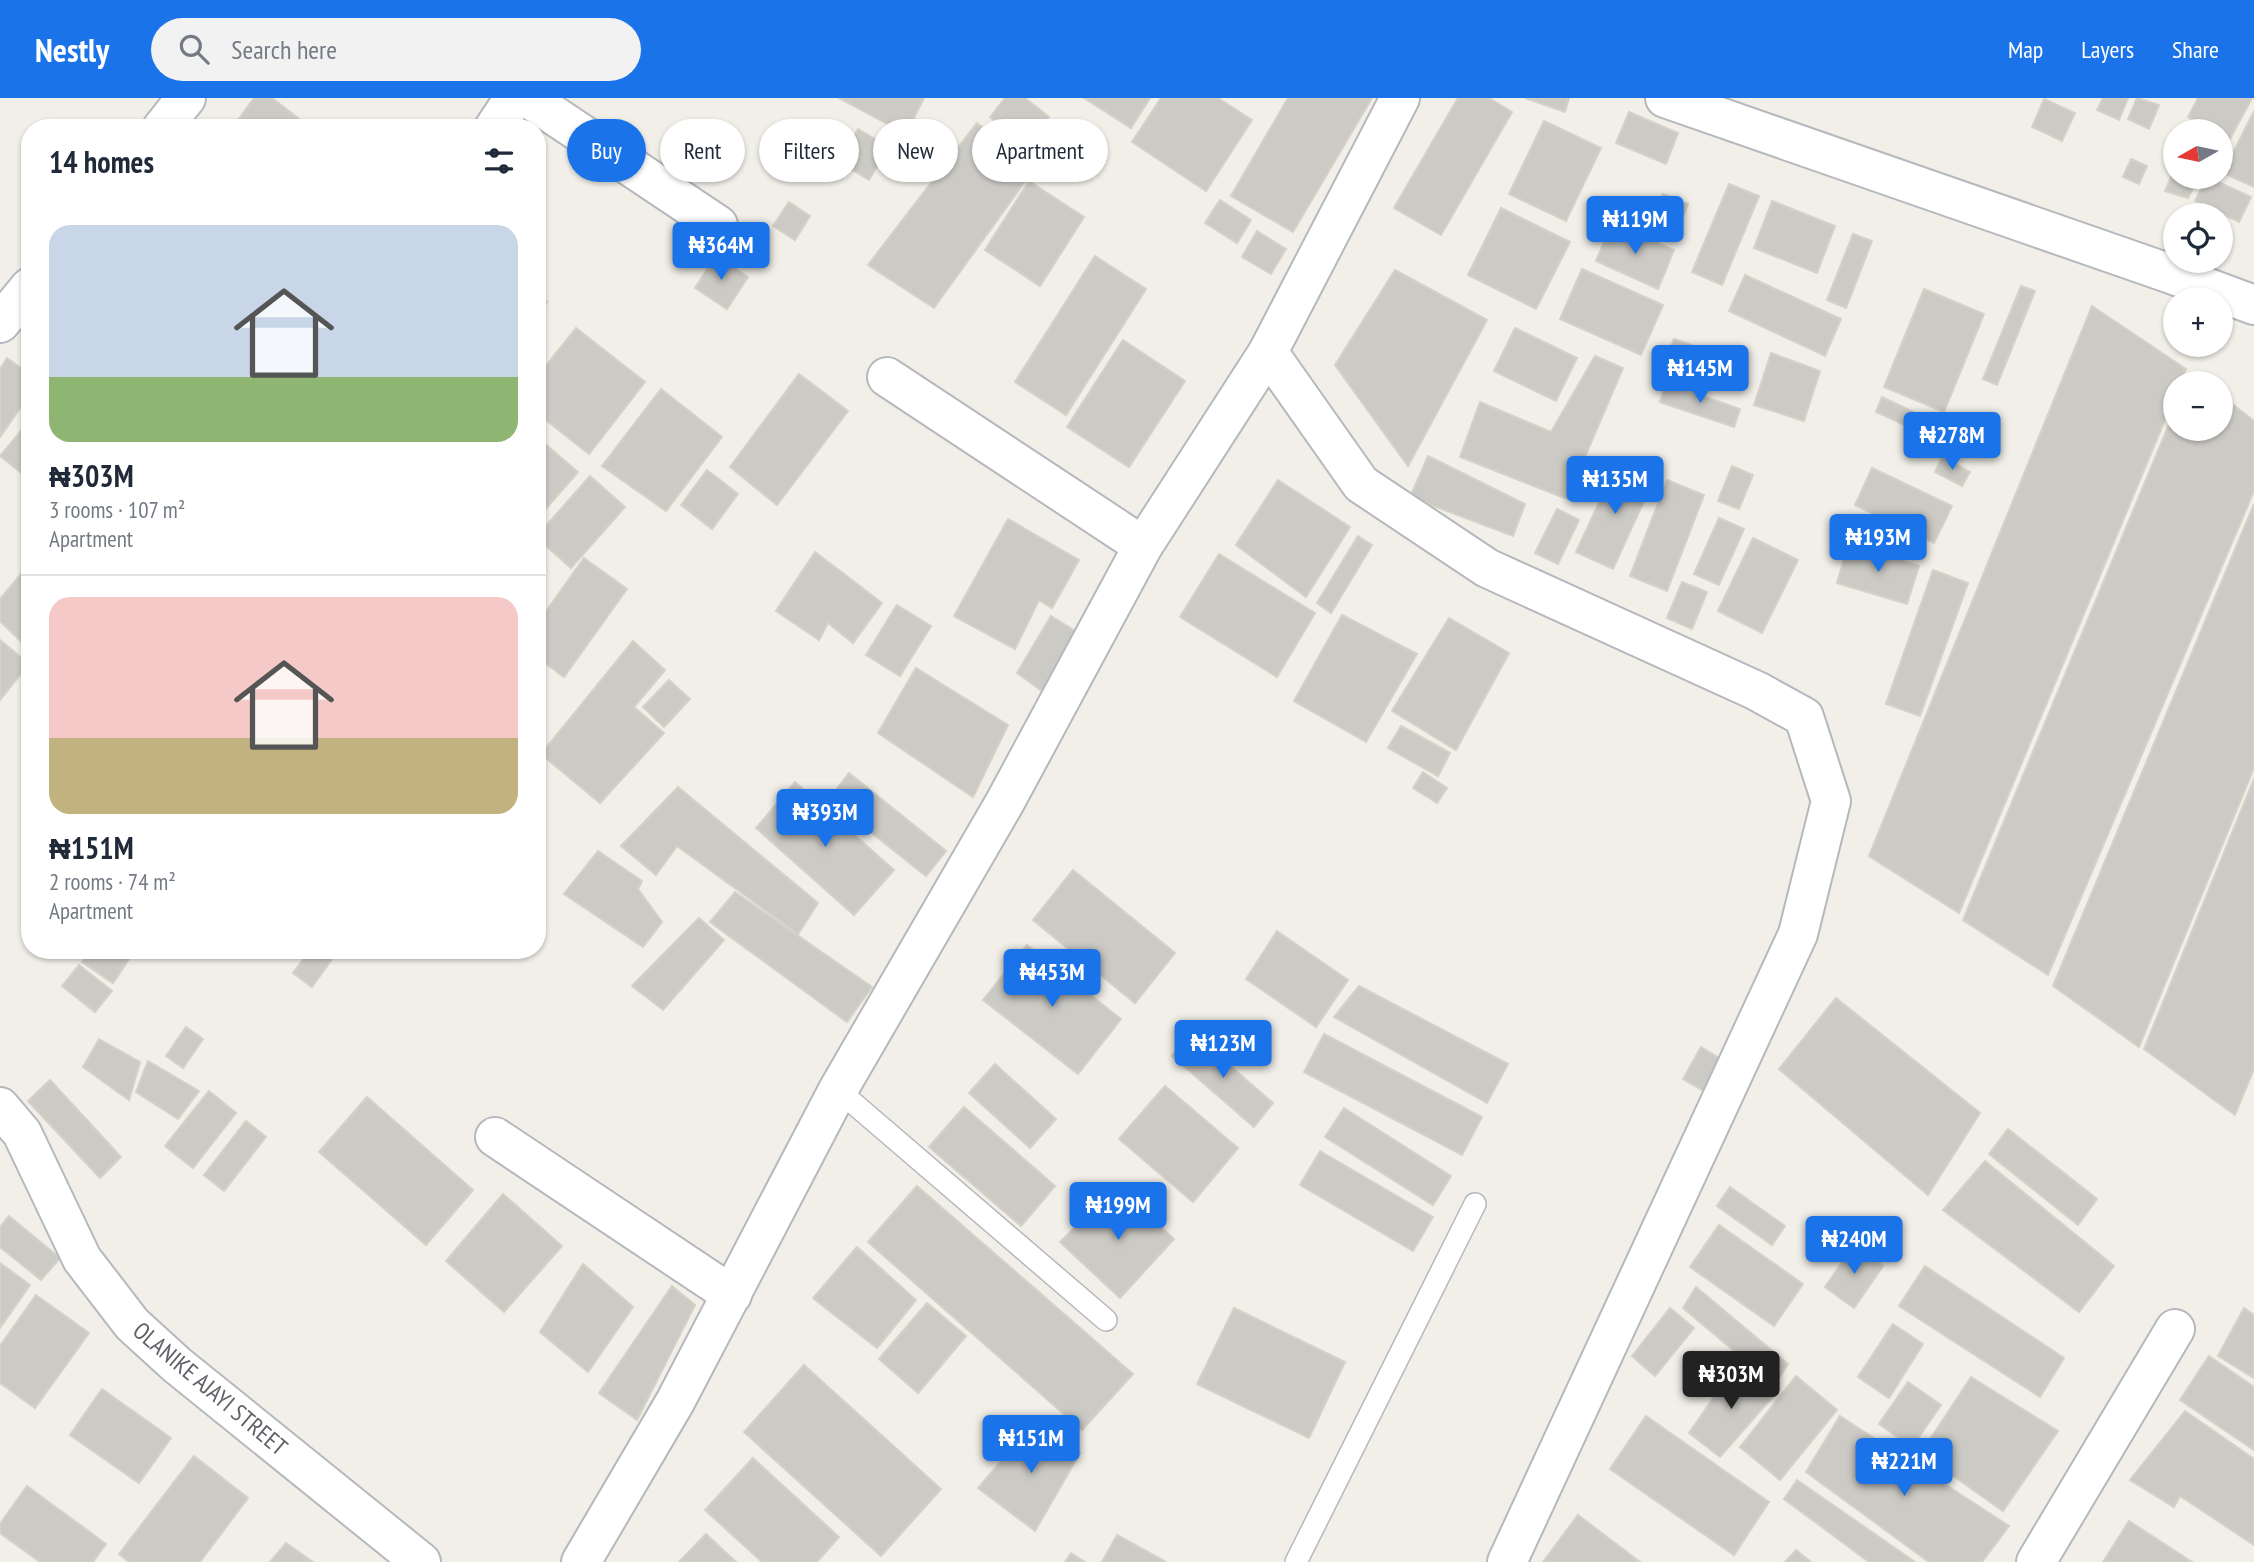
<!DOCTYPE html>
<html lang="en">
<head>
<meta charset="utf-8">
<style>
	body { margin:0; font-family:"PT Sans Narrow",sans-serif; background:#f2f2f3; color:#1f2937; height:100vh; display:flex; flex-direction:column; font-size:26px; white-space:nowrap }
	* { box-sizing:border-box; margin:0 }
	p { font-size:23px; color:#747a83 }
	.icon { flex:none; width:38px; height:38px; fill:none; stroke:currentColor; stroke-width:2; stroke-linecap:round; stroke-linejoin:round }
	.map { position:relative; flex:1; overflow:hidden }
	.drawer { position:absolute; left:21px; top:21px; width:525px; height:840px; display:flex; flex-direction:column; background:#fff; border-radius:28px; box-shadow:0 2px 5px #0004 }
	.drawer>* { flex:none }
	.banner { position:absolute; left:567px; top:21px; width:665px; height:63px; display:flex; gap:14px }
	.needle { width:46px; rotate:261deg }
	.tools { position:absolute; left:2163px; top:21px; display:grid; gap:14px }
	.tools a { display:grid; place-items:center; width:70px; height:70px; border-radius:50%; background:#fff; box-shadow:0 2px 5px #0004; font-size:35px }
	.price { position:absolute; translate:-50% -60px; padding:0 16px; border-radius:7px; background:#1a73e8; color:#fff; font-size:23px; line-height:46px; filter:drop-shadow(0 2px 4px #0008) }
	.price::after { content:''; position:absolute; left:50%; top:42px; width:21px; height:16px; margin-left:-10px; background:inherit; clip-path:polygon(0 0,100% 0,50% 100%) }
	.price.current { background:#222; color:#fff }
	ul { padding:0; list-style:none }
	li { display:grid; align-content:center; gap:14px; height:371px; padding:0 28px }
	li+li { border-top:2px solid #e0e1e3 }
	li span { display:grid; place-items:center; height:217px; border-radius:21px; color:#555 }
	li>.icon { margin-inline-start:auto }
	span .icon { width:126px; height:126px; fill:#fffc; stroke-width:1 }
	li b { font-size:30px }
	h2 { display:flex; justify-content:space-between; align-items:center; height:84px; padding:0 28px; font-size:30px }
	.chip { padding:0 24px; border-radius:32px; background:#fff; box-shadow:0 2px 5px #0004; font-size:24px; line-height:63px }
	.chip.current { background:#1a73e8; color:#fff }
	header { display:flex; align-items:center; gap:42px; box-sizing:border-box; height:98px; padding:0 35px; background:#1a73e8; color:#fff }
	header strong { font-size:33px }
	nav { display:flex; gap:38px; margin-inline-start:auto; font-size:24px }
	.search { width:490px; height:63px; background:#f2f2f3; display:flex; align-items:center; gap:18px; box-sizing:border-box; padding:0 24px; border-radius:38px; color:#747a83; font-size:26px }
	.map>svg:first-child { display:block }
	.building { fill:#cccac5; stroke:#d6d1c6; stroke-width:2 }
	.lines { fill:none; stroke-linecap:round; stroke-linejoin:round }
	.lane-casing { stroke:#b5b8bc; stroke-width:24 }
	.street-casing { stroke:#b5b8bc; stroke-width:42 }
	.lane { stroke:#fff; stroke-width:21 }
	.street { stroke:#fff; stroke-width:38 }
	.labels { text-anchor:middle; stroke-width:5; stroke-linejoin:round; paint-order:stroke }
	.street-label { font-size:24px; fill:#5f6368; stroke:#fff }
</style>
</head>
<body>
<header>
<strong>Nestly</strong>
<div class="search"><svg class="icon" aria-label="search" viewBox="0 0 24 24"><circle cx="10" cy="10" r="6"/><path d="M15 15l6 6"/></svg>Search here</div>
<nav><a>Map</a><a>Layers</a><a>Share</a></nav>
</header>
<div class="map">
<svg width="2254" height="1464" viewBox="0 0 2254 1464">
	<rect width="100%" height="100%" fill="#f1efe8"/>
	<!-- building -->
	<g class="building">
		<polygon points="254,0 272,0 311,30 232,30"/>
		<polygon points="839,0 924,0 906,36"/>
		<polygon points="1005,0 1025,0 1049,19 1027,48 990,19"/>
		<polygon points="1084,0 1150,0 1131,30"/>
		<polygon points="1161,0 1218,0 1252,22 1206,93 1132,44"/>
		<polygon points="1288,0 1372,0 1293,134 1231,98"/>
		<polygon points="1458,0 1489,0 1512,14 1441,137 1394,110"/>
		<polygon points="1525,0 1569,0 1565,14"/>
		<polygon points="2103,0 2128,0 2119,22 2097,12"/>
		<polygon points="2137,0 2159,7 2149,31 2128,21"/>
		<polygon points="2198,0 2252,0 2230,41 2221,36 2221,33 2215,33 2188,19"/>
		<polygon points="2044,1 2075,15 2062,43 2032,29"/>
		<polygon points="2254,13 2254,89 2223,75"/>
		<polygon points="1629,14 1678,35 1666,66 1616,45"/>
		<polygon points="1544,23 1601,50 1566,123 1509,96"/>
		<polygon points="977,25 1034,71 934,210 868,167"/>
		<polygon points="858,31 889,49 869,82 839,64"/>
		<polygon points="2131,61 2147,68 2139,86 2123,79"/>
		<polygon points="2175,70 2175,79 2199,79 2188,100 2165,93"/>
		<polygon points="2207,79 2251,99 2239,124 2195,103"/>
		<polygon points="1029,83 1084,119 1040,188 985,152"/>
		<polygon points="1729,86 1759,98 1722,187 1692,174"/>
		<polygon points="1663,96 1688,106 1673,142 1649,132"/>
		<polygon points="1220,102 1251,122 1237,145 1205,125"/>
		<polygon points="1772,103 1835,128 1817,175 1754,150"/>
		<polygon points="789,104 810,118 795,142 773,128"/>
		<polygon points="1501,110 1570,144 1536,211 1468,177"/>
		<polygon points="1612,125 1674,152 1658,191 1596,163"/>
		<polygon points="1257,133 1286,151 1271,176 1242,159"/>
		<polygon points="1853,136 1872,143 1846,210 1827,202"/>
		<polygon points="716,158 748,179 727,211 695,190"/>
		<polygon points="1095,158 1146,191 1066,317 1015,284"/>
		<polygon points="1582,171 1663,207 1641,257 1560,221"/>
		<polygon points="1395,172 1487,222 1408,368 1335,267"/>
		<polygon points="1745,177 1841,221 1825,258 1729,213"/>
		<polygon points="2021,188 2035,193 1997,287 1983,281"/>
		<polygon points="1924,191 1984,216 1944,314 1884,289"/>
		<polygon points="537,196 547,204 537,218"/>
		<polygon points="2092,208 2186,271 2180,285 2175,285 2175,298 1959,815 1869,758"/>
		<polygon points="576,230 645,284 589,356 537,315 537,279"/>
		<polygon points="1515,230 1577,260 1556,303 1494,273"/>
		<polygon points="1674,241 1736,263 1728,287 1665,264"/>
		<polygon points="1123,242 1185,283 1129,369 1067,329"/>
		<polygon points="1771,255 1820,273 1804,323 1754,307"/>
		<polygon points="1595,258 1623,270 1567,401 1460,359 1480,304 1551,334"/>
		<polygon points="7,260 30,277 30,296 0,339 0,271"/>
		<polygon points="2191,275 2205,285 2186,285"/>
		<polygon points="799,276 848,313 777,407 730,369"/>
		<polygon points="1666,285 1740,311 1734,329 1660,304"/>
		<polygon points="661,291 722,339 666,413 602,368"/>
		<polygon points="2221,297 2254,323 2254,393 2048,877 1963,822 2175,312 2175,331 2221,331"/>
		<polygon points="1882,299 1926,320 1920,334 1876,314"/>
		<polygon points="30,322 30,382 0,358"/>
		<polygon points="537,339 578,374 537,421"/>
		<polygon points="1428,358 1525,406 1513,438 1410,399"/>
		<polygon points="1942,359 1970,374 1962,388 1935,374"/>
		<polygon points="1618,364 1654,381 1613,471 1576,454"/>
		<polygon points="1732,368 1753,377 1739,411 1718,403"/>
		<polygon points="1872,370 1952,408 1934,445 1855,407"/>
		<polygon points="707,372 738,396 712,431 681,407"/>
		<polygon points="590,378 625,409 571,470 537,440 537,438"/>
		<polygon points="1278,382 1350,429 1306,499 1236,447"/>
		<polygon points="1667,382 1704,397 1667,493 1630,478"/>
		<polygon points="2254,406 2254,670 2139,949 2053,888"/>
		<polygon points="1557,411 1579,422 1558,466 1535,455"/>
		<polygon points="1719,420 1744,431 1719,487 1694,476"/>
		<polygon points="1008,421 1079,462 1052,510 1039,502 1015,551 954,518"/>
		<polygon points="1358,438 1372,447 1331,515 1317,505"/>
		<polygon points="1753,440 1798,462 1762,535 1718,513"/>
		<polygon points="1848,446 1919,468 1907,506 1837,485"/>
		<polygon points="815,454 882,505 853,545 828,525 819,542 776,513"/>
		<polygon points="1219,456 1315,515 1277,579 1180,519"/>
		<polygon points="584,460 627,491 564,579 537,559 537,526"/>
		<polygon points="1933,472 1968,485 1920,618 1886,606"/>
		<polygon points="21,476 30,484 30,546 27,549 0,523 0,501"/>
		<polygon points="1682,484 1707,494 1692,531 1667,520"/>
		<polygon points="897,507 931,528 900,578 866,557"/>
		<polygon points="1342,517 1417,556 1366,644 1294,603"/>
		<polygon points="1051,518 1077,534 1042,593 1017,575"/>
		<polygon points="1449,520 1509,555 1456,652 1392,613"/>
		<polygon points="0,542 29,566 0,602"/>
		<polygon points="633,543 665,572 634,609 664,635 600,705 541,656"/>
		<polygon points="916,570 1008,627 973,699 878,635"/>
		<polygon points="669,582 690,601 664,629 643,609"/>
		<polygon points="1401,628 1450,655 1438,678 1388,650"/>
		<polygon points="1423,674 1447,690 1437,705 1413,690"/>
		<polygon points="849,675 946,753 926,778 829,701"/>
		<polygon points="2254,681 2254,971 2235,1017 2144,951"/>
		<polygon points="795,684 894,772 854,817 756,730"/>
		<polygon points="678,689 818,805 798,836 677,748 656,777 621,748"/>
		<polygon points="598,753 642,783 638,791 662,824 643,849 564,796"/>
		<polygon points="1073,772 1175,855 1135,905 1033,822"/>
		<polygon points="735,794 872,889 847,924 710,824"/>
		<polygon points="699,820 724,842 663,912 632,888"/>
		<polygon points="1277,833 1348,882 1316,929 1246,881"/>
		<polygon points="1027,847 1121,921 1078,976 983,902"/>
		<polygon points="90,852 135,852 113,885 82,864"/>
		<polygon points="310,852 337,854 312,889 293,875"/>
		<polygon points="79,867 112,893 95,914 62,888"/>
		<polygon points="1359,888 1508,966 1487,1005 1334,919"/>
		<polygon points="1836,900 1980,1015 1928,1097 1779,971"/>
		<polygon points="186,929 203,941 183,970 166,958"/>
		<polygon points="1192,935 1273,1005 1254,1029 1172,958"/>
		<polygon points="1324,936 1482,1019 1462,1057 1304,974"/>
		<polygon points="99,941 140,964 129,1002 83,969"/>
		<polygon points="1701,949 1721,961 1704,993 1683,981"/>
		<polygon points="148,963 199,993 178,1021 136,994"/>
		<polygon points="995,966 1056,1021 1030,1050 969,995"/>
		<polygon points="50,982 121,1059 100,1080 28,1003"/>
		<polygon points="1165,988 1238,1050 1193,1104 1119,1041"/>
		<polygon points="209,993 236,1015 193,1070 165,1048"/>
		<polygon points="367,999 473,1092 426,1147 319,1054"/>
		<polygon points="964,1009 1055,1088 1021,1128 929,1049"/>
		<polygon points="1344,1010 1451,1078 1433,1107 1325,1039"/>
		<polygon points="246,1023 266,1039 224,1093 204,1077"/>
		<polygon points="2008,1031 2097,1101 2078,1127 1989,1056"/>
		<polygon points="1320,1053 1433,1119 1413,1153 1300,1087"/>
		<polygon points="1985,1063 2114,1168 2079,1214 1943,1112"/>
		<polygon points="917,1088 1133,1276 1082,1332 868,1144"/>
		<polygon points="1117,1088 1174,1141 1120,1200 1060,1144"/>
		<polygon points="1730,1089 1785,1128 1772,1147 1717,1108"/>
		<polygon points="503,1096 562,1148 504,1214 446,1163"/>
		<polygon points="9,1118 60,1160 41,1182 0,1149 0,1129"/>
		<polygon points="1719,1127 1803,1186 1774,1228 1690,1169"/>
		<polygon points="1854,1147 1883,1168 1854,1210 1825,1189"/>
		<polygon points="857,1149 916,1202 877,1250 813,1200"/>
		<polygon points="0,1165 30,1187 0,1230"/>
		<polygon points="583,1166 633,1209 588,1274 540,1234"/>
		<polygon points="1925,1168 2064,1260 2040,1299 1899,1208"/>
		<polygon points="672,1188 695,1207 637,1322 599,1295"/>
		<polygon points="1696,1189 1788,1266 1775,1287 1683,1210"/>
		<polygon points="36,1197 89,1235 35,1310 0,1285 0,1248"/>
		<polygon points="927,1205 966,1238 918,1295 879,1261"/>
		<polygon points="1234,1210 1345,1264 1309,1340 1197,1286"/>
		<polygon points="1670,1210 1694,1230 1655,1278 1632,1258"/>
		<polygon points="2244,1210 2254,1217 2254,1280 2218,1258"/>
		<polygon points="1893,1226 1923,1246 1889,1300 1858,1279"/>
		<polygon points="2209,1258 2254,1289 2254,1352 2180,1302"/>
		<polygon points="1737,1266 1776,1295 1720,1359 1689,1335"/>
		<polygon points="804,1267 941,1391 881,1458 744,1334"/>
		<polygon points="1796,1278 1837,1312 1780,1382 1740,1349"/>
		<polygon points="1971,1279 2058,1333 2003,1413 1921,1355"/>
		<polygon points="1908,1284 1941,1307 1912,1349 1879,1326"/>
		<polygon points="102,1291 171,1340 139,1385 70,1337"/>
		<polygon points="2185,1313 2254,1361 2254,1447 2180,1398 2174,1409 2130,1382"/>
		<polygon points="1646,1318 1769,1404 1734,1457 1610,1371"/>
		<polygon points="1840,1318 2009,1428 1982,1464 1929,1464 1806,1374"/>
		<polygon points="1035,1323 1080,1355 1035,1433 978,1390"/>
		<polygon points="194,1358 248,1400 200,1464 129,1464 119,1456"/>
		<polygon points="753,1360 839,1439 817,1464 762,1464 705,1412"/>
		<polygon points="1797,1382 1915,1464 1869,1464 1784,1401"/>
		<polygon points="27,1388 106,1446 93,1464 40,1464 0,1435 0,1426"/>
		<polygon points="1578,1417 1640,1464 1543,1464"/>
		<polygon points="2129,1423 2192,1464 2103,1464"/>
		<polygon points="706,1436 736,1464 679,1464"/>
		<polygon points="1117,1437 1166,1464 1102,1464"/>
		<polygon points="286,1445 313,1464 270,1464"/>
		<polygon points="1796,1452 1811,1464 1785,1464"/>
		<polygon points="1071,1455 1085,1464 1065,1464"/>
	</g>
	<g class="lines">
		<defs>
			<g id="lane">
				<polyline points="838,992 1106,1222"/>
				<polyline points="1296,1464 1475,1106"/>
			</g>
			<g id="street">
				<polyline points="528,0 718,127"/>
				<polyline points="1665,0 2171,176 2254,207"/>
				<polyline points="162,30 186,0"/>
				<polyline points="494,30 514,0"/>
				<polyline points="0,225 30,189"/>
				<polyline points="1268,254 1361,386 1487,470 1757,593 1804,619 1831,703 1798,836 1507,1464"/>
				<polyline points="887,279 1143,448"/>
				<polyline points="0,1009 22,1035 82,1161 132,1226 177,1267 421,1464"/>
				<polyline points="495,1039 732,1197"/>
				<polyline points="581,1464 675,1304 838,992 1005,704 1143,448 1268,254 1400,0"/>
				<polyline points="2036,1464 2175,1231"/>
			</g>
		</defs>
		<!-- lane casing -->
		<use href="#lane" class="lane-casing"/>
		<!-- street casing -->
		<use href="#street" class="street-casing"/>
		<!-- lane -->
		<use href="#lane" class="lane"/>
		<!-- street -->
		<use href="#street" class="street"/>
	</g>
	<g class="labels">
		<!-- street labels -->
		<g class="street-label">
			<text transform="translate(210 1291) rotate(40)" y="8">OLANIKE AJAYI STREET</text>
		</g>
	</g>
</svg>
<div class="tools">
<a><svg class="needle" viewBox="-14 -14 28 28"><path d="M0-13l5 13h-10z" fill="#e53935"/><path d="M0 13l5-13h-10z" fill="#747a83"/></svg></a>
<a><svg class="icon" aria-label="locate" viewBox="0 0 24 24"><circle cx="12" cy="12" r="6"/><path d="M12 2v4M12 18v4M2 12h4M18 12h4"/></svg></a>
<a>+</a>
<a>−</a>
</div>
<b class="price" style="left:1635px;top:158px">₦119M</b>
<b class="price" style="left:721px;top:184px">₦364M</b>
<b class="price" style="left:1700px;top:307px">₦145M</b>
<b class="price" style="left:1952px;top:374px">₦278M</b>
<b class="price" style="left:1615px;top:418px">₦135M</b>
<b class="price" style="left:1878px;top:476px">₦193M</b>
<b class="price" style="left:825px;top:751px">₦393M</b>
<b class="price" style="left:1052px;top:911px">₦453M</b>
<b class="price" style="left:1223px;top:982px">₦123M</b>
<b class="price" style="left:1118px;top:1144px">₦199M</b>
<b class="price" style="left:1854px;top:1178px">₦240M</b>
<b class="price current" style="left:1731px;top:1313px">₦303M</b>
<b class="price" style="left:1031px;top:1377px">₦151M</b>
<b class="price" style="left:1904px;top:1400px">₦221M</b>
<div class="banner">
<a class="chip current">Buy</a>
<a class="chip">Rent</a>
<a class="chip">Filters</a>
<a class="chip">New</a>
<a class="chip">Apartment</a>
</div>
<section class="drawer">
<h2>14 homes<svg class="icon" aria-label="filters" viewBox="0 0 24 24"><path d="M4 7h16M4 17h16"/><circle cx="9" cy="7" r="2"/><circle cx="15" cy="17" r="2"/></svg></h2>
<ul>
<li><span style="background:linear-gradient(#c9d6e8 70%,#8fb573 0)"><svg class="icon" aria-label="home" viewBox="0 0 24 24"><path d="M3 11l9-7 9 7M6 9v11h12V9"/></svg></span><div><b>₦303M</b><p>3 rooms · 107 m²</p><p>Apartment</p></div></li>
<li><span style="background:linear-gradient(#f6c9c9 65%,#c2b280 0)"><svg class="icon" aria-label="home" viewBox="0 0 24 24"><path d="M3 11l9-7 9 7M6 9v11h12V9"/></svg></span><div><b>₦151M</b><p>2 rooms · 74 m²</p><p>Apartment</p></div></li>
</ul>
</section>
</div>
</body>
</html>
